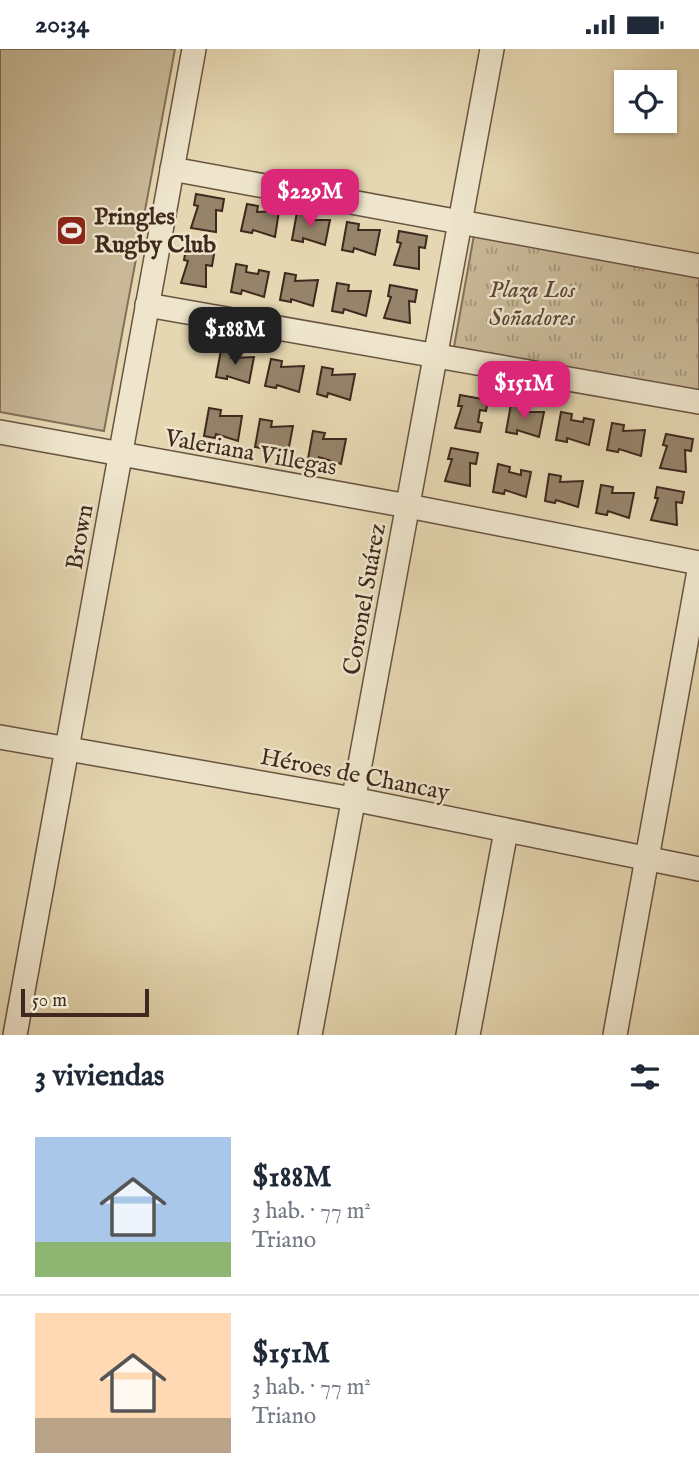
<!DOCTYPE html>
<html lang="es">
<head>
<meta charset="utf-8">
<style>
	body { margin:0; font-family:"IM FELL English",serif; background:#f2f2f3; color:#1f2937; height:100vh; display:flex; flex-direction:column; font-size:26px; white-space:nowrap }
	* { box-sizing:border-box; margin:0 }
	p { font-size:23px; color:#747a83 }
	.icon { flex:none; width:38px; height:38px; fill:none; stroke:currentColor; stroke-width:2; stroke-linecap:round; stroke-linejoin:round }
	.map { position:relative; height:986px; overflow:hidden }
	.sheet { display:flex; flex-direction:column; background:#fff; flex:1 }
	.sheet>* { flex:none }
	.tools { position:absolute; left:614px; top:21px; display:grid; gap:14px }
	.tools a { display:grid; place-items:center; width:63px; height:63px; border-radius:0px; background:#fff; box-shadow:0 2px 5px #0004; font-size:35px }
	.scale { position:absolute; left:21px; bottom:18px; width:128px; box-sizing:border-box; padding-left:7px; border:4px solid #3f281d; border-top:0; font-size:19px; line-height:24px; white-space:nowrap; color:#3f281d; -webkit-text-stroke:5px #eee5cc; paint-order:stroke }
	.price { position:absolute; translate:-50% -60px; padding:0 16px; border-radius:14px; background:#db2777; color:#fff; font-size:23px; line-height:46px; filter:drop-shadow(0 2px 4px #0008) }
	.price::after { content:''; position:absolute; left:50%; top:42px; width:21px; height:16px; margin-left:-10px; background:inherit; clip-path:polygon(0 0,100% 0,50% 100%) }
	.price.selected { background:#222; color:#fff }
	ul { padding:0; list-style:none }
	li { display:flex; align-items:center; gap:21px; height:175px; padding:0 35px }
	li+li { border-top:2px solid #e0e1e3 }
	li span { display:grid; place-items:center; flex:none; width:196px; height:140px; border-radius:0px; color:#555 }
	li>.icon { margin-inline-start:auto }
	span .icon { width:84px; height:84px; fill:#fffc; stroke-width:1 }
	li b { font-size:30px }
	h2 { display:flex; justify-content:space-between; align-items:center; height:84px; padding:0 35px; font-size:30px }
	.status { display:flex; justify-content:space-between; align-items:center; height:49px; padding:0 35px; background:#fff; direction:ltr }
	.status svg { height:19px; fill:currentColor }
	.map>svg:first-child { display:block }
	.grass { fill:url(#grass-tufts); stroke:#84705a; stroke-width:2 }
	.pitch { fill:#c9b998; stroke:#84705a; stroke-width:2 }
	.building { fill:#95836a; stroke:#3f281d; stroke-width:2 }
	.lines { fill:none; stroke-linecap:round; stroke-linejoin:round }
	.minor-casing { stroke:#685442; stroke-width:26 }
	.minor { stroke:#eee5cc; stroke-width:23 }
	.labels { text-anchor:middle; stroke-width:5; stroke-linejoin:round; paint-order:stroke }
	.poi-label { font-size:24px; font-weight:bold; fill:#3f281d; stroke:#eee5cc; text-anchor:start }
	.park-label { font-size:24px; font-style:italic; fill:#5b4536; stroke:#eee5cc }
	.street-label { font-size:24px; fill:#3f281d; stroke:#eee5cc }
</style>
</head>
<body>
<div class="status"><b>20:34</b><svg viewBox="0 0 49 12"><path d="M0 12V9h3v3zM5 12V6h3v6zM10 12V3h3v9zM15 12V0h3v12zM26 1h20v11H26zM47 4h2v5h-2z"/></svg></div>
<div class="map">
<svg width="699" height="986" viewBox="0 0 699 986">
	<defs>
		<pattern id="grass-tufts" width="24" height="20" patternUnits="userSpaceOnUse" patternTransform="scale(1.75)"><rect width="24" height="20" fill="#c9b998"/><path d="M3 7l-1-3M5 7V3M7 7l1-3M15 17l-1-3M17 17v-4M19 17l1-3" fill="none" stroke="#a5967b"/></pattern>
	</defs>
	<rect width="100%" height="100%" fill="#e5d7b1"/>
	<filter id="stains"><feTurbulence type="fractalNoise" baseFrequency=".00286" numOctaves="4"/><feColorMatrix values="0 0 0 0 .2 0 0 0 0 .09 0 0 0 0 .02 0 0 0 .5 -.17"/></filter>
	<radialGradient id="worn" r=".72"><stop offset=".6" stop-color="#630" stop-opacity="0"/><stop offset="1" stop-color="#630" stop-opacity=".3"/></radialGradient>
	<!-- grass -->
	<polygon class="grass" points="474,186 699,226 699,342 454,298"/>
	<!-- pitch -->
	<polygon class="pitch" points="0,0 175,0 104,382 0,363"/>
	<!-- building -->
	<g class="building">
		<polygon points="196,145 224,150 222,162 216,161 216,183 191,179 198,157 194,156"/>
		<polygon points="247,155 258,157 257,163 279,162 275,188 253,181 252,184 241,182"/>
		<polygon points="297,163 308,165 307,171 330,171 325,196 303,189 303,193 292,191"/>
		<polygon points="347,173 359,175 358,181 380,181 375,206 354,199 353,203 342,201"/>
		<polygon points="399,182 427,187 425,199 419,198 419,220 394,216 401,194 397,193"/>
		<polygon points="186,200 214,205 212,217 206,216 206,238 181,234 188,212 184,211"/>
		<polygon points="236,215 247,217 246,223 258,225 259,221 269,223 264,248 242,241 241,245 231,243"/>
		<polygon points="285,224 296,226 295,232 318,231 313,257 291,250 291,253 280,251"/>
		<polygon points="337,234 349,236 348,242 371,242 366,267 344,260 343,264 332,262"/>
		<polygon points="390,236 417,241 415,253 409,252 410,274 384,269 391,248 388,247"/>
		<polygon points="221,301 232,303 231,309 254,308 249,334 227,327 227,330 216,328"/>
		<polygon points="271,310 282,312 281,318 304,317 299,343 277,336 276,339 265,337"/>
		<polygon points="322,318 333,320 332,326 355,325 350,351 328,344 327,348 317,345"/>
		<polygon points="460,346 488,351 486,362 480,361 478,373 482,374 480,383 455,379 462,357 458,357"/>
		<polygon points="511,355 522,357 521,363 544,363 539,388 517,381 517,385 506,383"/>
		<polygon points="209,359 221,361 220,367 242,367 238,392 216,385 215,389 204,387"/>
		<polygon points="561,363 572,365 571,371 583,373 584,369 594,371 589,396 567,389 567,393 556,391"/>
		<polygon points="260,370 272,372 271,378 293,377 288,403 267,396 266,400 255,398"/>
		<polygon points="612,374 624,376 623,382 645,381 641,407 619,400 618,403 607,401"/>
		<polygon points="313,382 325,384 323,390 346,390 341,415 319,408 319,412 308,410"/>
		<polygon points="666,385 693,390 691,402 685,401 686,423 660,419 667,397 663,396"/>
		<polygon points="451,399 478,404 476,415 470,414 470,437 445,432 452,410 448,410"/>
		<polygon points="498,415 510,418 509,423 521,426 521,421 531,423 526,448 505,441 504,445 493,443"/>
		<polygon points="549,425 561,427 560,433 583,432 578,458 556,451 555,454 545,452"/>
		<polygon points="601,436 613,438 612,444 634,444 629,469 608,462 607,466 596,464"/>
		<polygon points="657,438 684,443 682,454 676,453 677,476 651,471 658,449 655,449"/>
	</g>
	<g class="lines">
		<defs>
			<g id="minor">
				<polyline points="172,120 699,217"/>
				<polyline points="147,256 699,353"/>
				<polyline points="0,383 408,457 699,514"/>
				<polyline points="0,688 353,750 699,820"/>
				<polyline points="15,986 194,0"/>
				<polyline points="310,986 492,0"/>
				<polyline points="468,986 506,782"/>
				<polyline points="615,986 699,522"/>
			</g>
		</defs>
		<!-- minor casing -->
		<use href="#minor" class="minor-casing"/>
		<!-- minor -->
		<use href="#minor" class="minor"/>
	</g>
	<!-- icons -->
	<defs>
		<symbol id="stadium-square" viewBox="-11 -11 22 22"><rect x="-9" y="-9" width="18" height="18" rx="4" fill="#8f2418" stroke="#eee5cc"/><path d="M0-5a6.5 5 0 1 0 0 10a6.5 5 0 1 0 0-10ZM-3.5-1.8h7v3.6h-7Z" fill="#fff"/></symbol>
	</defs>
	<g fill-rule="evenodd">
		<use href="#stadium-square" x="54" y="164" width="35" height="35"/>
	</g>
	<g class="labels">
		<!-- poi labels -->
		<g class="poi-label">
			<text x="94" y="175">Pringles<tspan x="94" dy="28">Rugby Club</tspan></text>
		</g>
		<!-- park labels -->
		<g class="park-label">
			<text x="532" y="248">Plaza Los<tspan x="532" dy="28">Soñadores</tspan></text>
		</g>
		<!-- street labels -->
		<g class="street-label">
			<text transform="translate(251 403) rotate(10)" y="8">Valeriana Villegas</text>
			<text transform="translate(79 488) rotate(-80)" y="8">Brown</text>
			<text transform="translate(364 550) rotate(-80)" y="8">Coronel Suárez</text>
			<text transform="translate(355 725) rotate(11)" y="8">Héroes de Chancay</text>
		</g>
	</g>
	<rect width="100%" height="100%" filter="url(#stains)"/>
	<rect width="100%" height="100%" fill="url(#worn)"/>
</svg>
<div class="tools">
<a><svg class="icon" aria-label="locate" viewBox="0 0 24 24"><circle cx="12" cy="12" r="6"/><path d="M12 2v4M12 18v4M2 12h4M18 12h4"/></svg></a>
</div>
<div class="scale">50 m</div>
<b class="price" style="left:310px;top:180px">$229M</b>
<b class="price selected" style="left:235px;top:318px">$188M</b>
<b class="price" style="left:524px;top:372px">$151M</b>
</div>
<section class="sheet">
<h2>3 viviendas<svg class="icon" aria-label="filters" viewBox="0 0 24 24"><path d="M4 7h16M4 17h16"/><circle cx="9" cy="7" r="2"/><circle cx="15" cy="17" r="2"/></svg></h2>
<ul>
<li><span style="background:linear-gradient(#a9c7e8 75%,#8fb573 0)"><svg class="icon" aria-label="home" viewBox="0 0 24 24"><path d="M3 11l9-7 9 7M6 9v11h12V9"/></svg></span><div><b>$188M</b><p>3 hab. · 77 m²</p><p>Triano</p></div></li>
<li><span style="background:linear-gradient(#ffd9b3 75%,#b9a48a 0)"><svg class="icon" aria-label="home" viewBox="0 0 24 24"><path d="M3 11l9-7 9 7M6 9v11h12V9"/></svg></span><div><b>$151M</b><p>3 hab. · 77 m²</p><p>Triano</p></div></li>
</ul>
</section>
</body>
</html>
